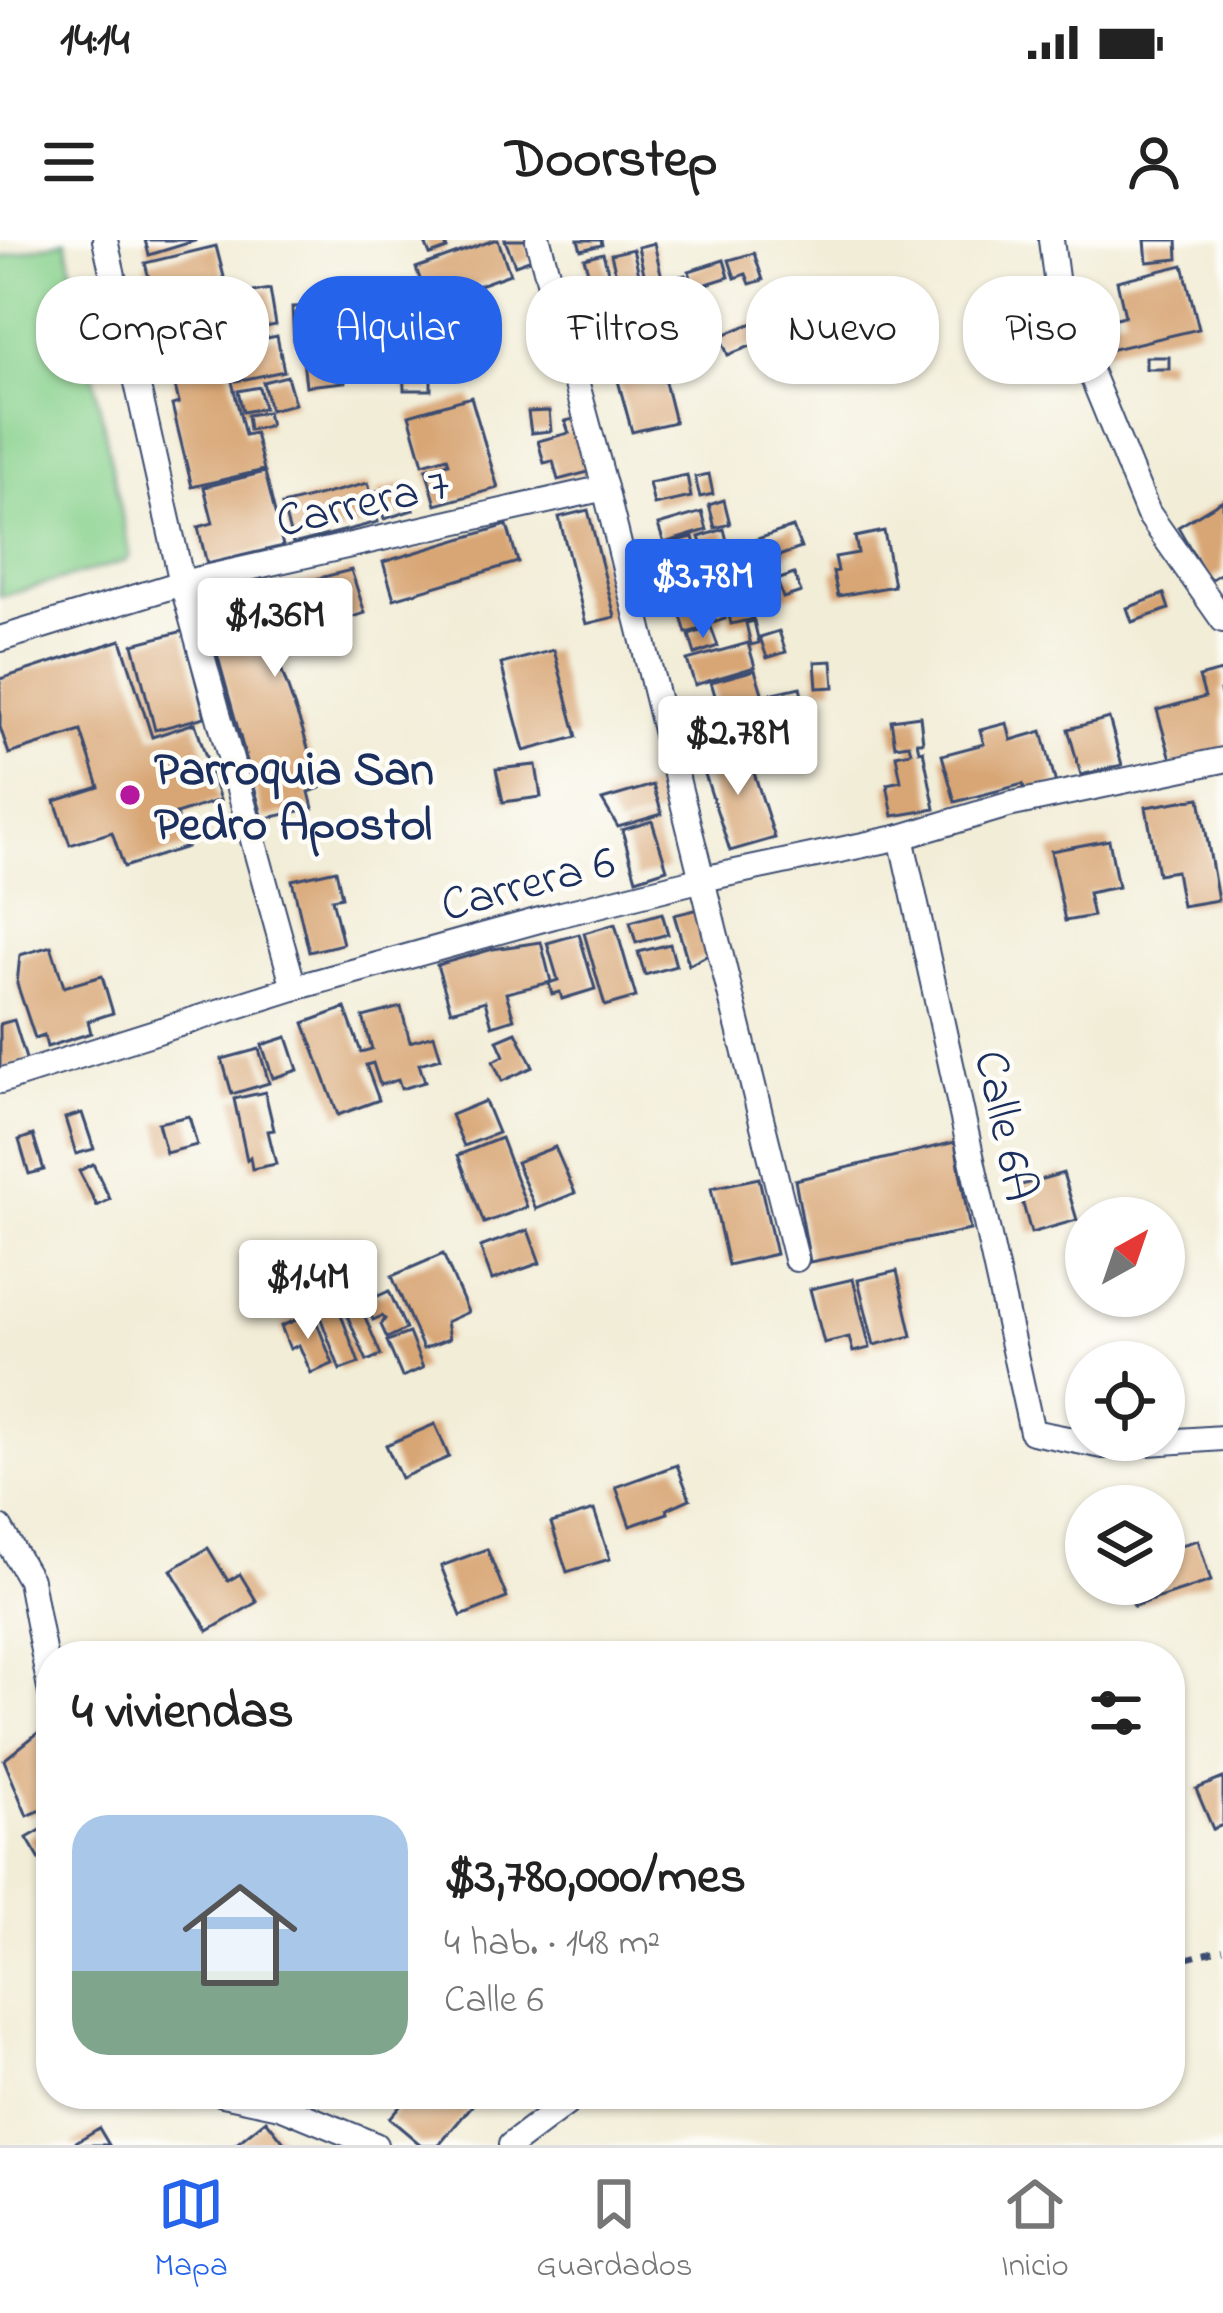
<!DOCTYPE html>
<html lang="es">
<head>
<meta charset="utf-8">
<style>
	body { margin:0; font-family:"Indie Flower",sans-serif; background:#f2f2f2; color:#222; height:100vh; display:flex; flex-direction:column; font-size:45px; white-space:nowrap }
	* { box-sizing:border-box; margin:0 }
	p { font-size:39px; color:#767676 }
	.icon { flex:none; width:66px; height:66px; fill:none; stroke:currentColor; stroke-width:2; stroke-linecap:round; stroke-linejoin:round }
	.map { position:relative; flex:1; overflow:hidden }
	.panel { position:absolute; left:36px; top:1401px; width:1149px; height:468px; display:flex; flex-direction:column; background:#fff; border-radius:48px; box-shadow:0 3px 9px #0004 }
	.panel>* { flex:none }
	.guide { position:absolute; left:36px; top:36px; width:1152px; height:108px; display:flex; gap:24px }
	.needle { width:78px; rotate:40deg }
	.fabs { position:absolute; left:1065px; top:957px; display:grid; gap:24px }
	.fabs a { display:grid; place-items:center; width:120px; height:120px; border-radius:50%; background:#fff; box-shadow:0 3px 9px #0004; font-size:60px }
	.price { position:absolute; translate:-50% -102px; padding:0 27px; border-radius:12px; background:#fff; color:#222; font-size:39px; line-height:78px; filter:drop-shadow(0 3px 6px #0008) }
	.price::after { content:''; position:absolute; left:50%; top:72px; width:36px; height:27px; margin-left:-18px; background:inherit; clip-path:polygon(0 0,100% 0,50% 100%) }
	.price.on { background:#2563eb; color:#fff }
	ul { padding:0; list-style:none }
	li { display:flex; align-items:center; gap:36px; height:300px; padding:0 36px }
	li+li { border-top:3px solid #e0e0e0 }
	li span { display:grid; place-items:center; flex:none; width:336px; height:240px; border-radius:36px; color:#555 }
	li>.icon { margin-inline-start:auto }
	span .icon { width:144px; height:144px; fill:#fffc; stroke-width:1 }
	li b { font-size:51px }
	h2 { display:flex; justify-content:space-between; align-items:center; height:144px; padding:0 36px; font-size:51px }
	.chip { padding:0 42px; border-radius:48px; background:#fff; box-shadow:0 3px 9px #0004; font-size:42px; line-height:108px }
	.chip.on { background:#2563eb; color:#fff }
	.status { display:flex; justify-content:space-between; align-items:center; height:84px; padding:0 60px; background:#fff; direction:ltr }
	.status svg { height:33px; fill:currentColor }
	header { display:flex; justify-content:space-between; align-items:center; height:156px; padding:0 36px; background:#fff; font-size:54px; font-weight:700 }
	.tabs { display:flex; justify-content:space-around; align-items:center; height:168px; border-top:3px solid #e0e0e0; background:#fff; font-size:33px; color:#767676 }
	.tabs a { display:grid; justify-items:center; gap:6px }
	.tabs .on { color:#2563eb }
	.map>svg:first-child { display:block }
	.green { fill:#88d18d; stroke:#528076; stroke-width:3 }
	.building { fill:#d8a675 }
	.lines { fill:none; stroke-linecap:round; stroke-linejoin:round }
	.street-casing { stroke:#3b4c70; stroke-width:28 }
	.path { stroke:#3b4c70; stroke-width:6; stroke-dasharray:9 9; stroke-linecap:butt }
	.street { stroke:#fff; stroke-width:24 }
	.poi-dot { fill:#b5179e; stroke:#fdfcf7; stroke-width:4.5 }
	.labels { text-anchor:middle; stroke-width:9; stroke-linejoin:round; paint-order:stroke }
	.street-label { font-size:48px; fill:#1b2f5e; stroke:#fdfcf7 }
	.poi-label { font-size:48px; font-weight:bold; fill:#1b2f5e; stroke:#fdfcf7; text-anchor:start }
</style>
</head>
<body>
<div class="status"><b>14:14</b><svg viewBox="0 0 49 12"><path d="M0 12V9h3v3zM5 12V6h3v6zM10 12V3h3v9zM15 12V0h3v12zM26 1h20v11H26zM47 4h2v5h-2z"/></svg></div>
<header><svg class="icon" aria-label="menu" viewBox="0 0 24 24"><path d="M4 6h16M4 12h16M4 18h16"/></svg>Doorstep<svg class="icon" aria-label="person" viewBox="0 0 24 24"><circle cx="12" cy="8" r="4"/><path d="M4 21q1-7 8-7t8 7"/></svg></header>
<div class="map">
<svg width="1223" height="1905" viewBox="0 0 1223 1905">
	<rect width="100%" height="100%" fill="#fdfcf7"/>
	<filter id="ink" filterUnits="userSpaceOnUse"><feTurbulence type="fractalNoise" baseFrequency=".00833" numOctaves="2"/><feDisplacementMap in="SourceGraphic" scale="24" xChannelSelector="R" yChannelSelector="G"/><feConvolveMatrix kernelMatrix="1 2 1 2 8 2 1 2 1" color-interpolation-filters="sRGB"/></filter>
	<filter id="wash" filterUnits="userSpaceOnUse"><feTurbulence type="fractalNoise" baseFrequency=".004" numOctaves="4" result="noise"/><feDisplacementMap in="SourceGraphic" scale="48" xChannelSelector="R" yChannelSelector="G"/><feGaussianBlur stdDeviation="2.7" result="paint"/><feColorMatrix in="noise" values="0 0 0 0 0 0 0 0 0 0 0 0 0 0 0 0 0 1.4 0 .05"/><feComposite in="paint" operator="in"/></filter>
	<g filter="url(#wash)">
		<rect width="100%" height="100%" fill="#f2edd7"/>
		<!-- green -->
		<polygon class="green" points="66,0 130,315 126,321 0,357 0,18"/>
		<g id="blocks">
			<!-- building -->
			<g class="building">
				<polygon points="145,0 195,0 195,1 149,15"/>
				<polygon points="424,0 444,0 447,9 430,15"/>
				<polygon points="494,0 498,0 510,34 429,63 416,28"/>
				<polygon points="505,0 526,0 532,19 515,25"/>
				<polygon points="578,0 601,0 602,5 581,10"/>
				<polygon points="1145,0 1177,0 1178,19 1147,22"/>
				<polygon points="654,3 662,38 646,42 638,7"/>
				<polygon points="216,6 231,64 160,81 145,23"/>
				<polygon points="633,9 643,50 621,55 611,14"/>
				<polygon points="603,13 622,82 604,87 584,18"/>
				<polygon points="754,13 763,40 750,44 746,34 735,38 729,20"/>
				<polygon points="724,20 729,37 694,48 689,31"/>
				<polygon points="1183,25 1199,89 1101,112 1094,83 1125,76 1117,41"/>
				<polygon points="685,35 687,49 664,53 661,40"/>
				<polygon points="270,49 276,85 242,91 236,55"/>
				<polygon points="652,53 656,69 631,75 627,58"/>
				<polygon points="332,66 333,101 294,102 292,67"/>
				<polygon points="215,72 245,195 255,193 264,230 192,247 172,165 179,163 161,85"/>
				<polygon points="677,74 688,114 672,118 674,127 662,130 675,182 632,192 605,93"/>
				<polygon points="773,75 781,94 728,115 720,96"/>
				<polygon points="277,96 284,131 236,141 228,106"/>
				<polygon points="341,107 345,142 306,146 302,112"/>
				<rect x="1146" y="117" width="23" height="12"/>
				<polygon points="431,119 431,150 404,150 403,120"/>
				<polygon points="287,136 295,164 270,170 263,142"/>
				<polygon points="259,147 264,168 243,172 238,151"/>
				<polygon points="471,157 498,248 436,265 426,229 449,223 447,217 423,224 409,175"/>
				<polygon points="549,171 551,191 531,193 528,172"/>
				<polygon points="267,172 270,186 249,190 247,175"/>
				<polygon points="583,177 596,230 558,240 553,221 544,223 538,201 569,193 565,181"/>
				<polygon points="265,232 283,306 207,324 198,287 213,283 204,247"/>
				<polygon points="709,234 713,254 700,257 695,237"/>
				<polygon points="687,235 691,257 654,265 649,243"/>
				<polygon points="368,243 378,282 293,304 282,265"/>
				<polygon points="405,243 413,270 384,279 377,251"/>
				<polygon points="724,260 730,284 715,288 709,265"/>
				<polygon points="1223,260 1223,332 1209,341 1178,287"/>
				<polygon points="588,270 615,377 586,384 559,277"/>
				<polygon points="702,272 707,290 664,303 658,285"/>
				<polygon points="507,285 518,322 394,359 383,322"/>
				<polygon points="793,287 801,308 751,326 743,304"/>
				<polygon points="724,289 727,301 703,309 699,297"/>
				<polygon points="884,291 894,346 838,356 833,332 838,331 835,317 858,313 855,297"/>
				<polygon points="693,297 700,322 669,331 661,305"/>
				<polygon points="728,305 731,317 709,324 705,312"/>
				<polygon points="714,326 717,347 703,349 699,329"/>
				<polygon points="690,328 698,357 681,362 673,333"/>
				<polygon points="351,330 365,373 272,403 302,488 320,548 309,552 313,568 263,579 204,367"/>
				<polygon points="794,334 801,352 783,358 777,340"/>
				<polygon points="724,348 727,361 704,367 701,354"/>
				<polygon points="1164,354 1169,369 1132,382 1127,368"/>
				<polygon points="697,361 705,388 686,393 678,366"/>
				<polygon points="749,362 753,379 731,384 727,367"/>
				<polygon points="722,368 725,379 712,383 709,371"/>
				<polygon points="754,381 759,403 751,405 746,383"/>
				<polygon points="711,387 718,406 695,414 689,395"/>
				<polygon points="183,391 205,477 155,490 133,404"/>
				<polygon points="779,391 786,412 767,418 760,397"/>
				<polygon points="121,400 152,497 195,483 220,560 176,574 187,607 124,627 112,592 70,605 55,561 99,547 81,491 9,514 0,487 0,439"/>
				<polygon points="748,403 755,427 695,445 687,420"/>
				<polygon points="554,410 577,497 524,511 501,424"/>
				<polygon points="832,421 834,447 817,448 815,422"/>
				<polygon points="755,430 766,466 722,479 711,442"/>
				<polygon points="1221,431 1223,439 1223,450 1220,451 1223,463 1223,512 1173,526 1157,470 1205,457 1199,437"/>
				<polygon points="800,447 803,461 773,468 770,454"/>
				<polygon points="920,476 923,502 917,502 919,511 923,510 935,569 893,576 887,544 901,541 896,515 911,512 909,504 895,506 891,480"/>
				<polygon points="1109,478 1122,525 1081,535 1068,489"/>
				<polygon points="1007,483 1011,500 1042,491 1056,544 1025,552 1023,544 955,562 942,515 984,504 980,490"/>
				<polygon points="745,505 775,598 730,611 700,519"/>
				<polygon points="536,525 541,557 503,562 496,529"/>
				<polygon points="653,545 662,574 618,587 602,560"/>
				<polygon points="1200,558 1218,660 1182,666 1176,631 1158,634 1146,567"/>
				<polygon points="652,581 667,629 636,639 622,590"/>
				<polygon points="1109,600 1118,647 1088,653 1093,676 1065,681 1051,611"/>
				<polygon points="336,630 342,657 332,659 343,704 309,712 292,640"/>
				<polygon points="699,669 712,713 689,725 674,675"/>
				<polygon points="662,673 668,694 636,703 630,682"/>
				<polygon points="615,684 636,757 605,766 584,693"/>
				<polygon points="579,694 595,749 562,759 560,752 552,754 549,743 558,740 547,703"/>
				<polygon points="541,702 551,742 506,753 514,779 492,786 485,761 451,771 437,725 493,709"/>
				<polygon points="670,704 676,726 645,735 638,712"/>
				<polygon points="51,706 64,747 102,736 113,773 88,781 91,793 47,807 44,795 35,798 17,744 20,715"/>
				<polygon points="401,767 410,802 434,795 441,818 419,824 425,842 401,849 398,840 380,845 373,823 366,825 379,860 338,875 304,783 345,768 361,812 372,809 363,777"/>
				<polygon points="14,780 27,822 0,830 0,784"/>
				<polygon points="516,792 533,827 502,841 493,821 504,816 497,800"/>
				<polygon points="287,797 298,830 273,838 262,805"/>
				<polygon points="259,809 269,843 232,854 222,819"/>
				<polygon points="265,852 274,890 268,891 276,924 252,929 250,917 247,920 234,859"/>
				<polygon points="485,861 498,893 464,906 451,875"/>
				<polygon points="82,873 94,909 76,914 65,878"/>
				<polygon points="189,876 197,905 166,913 158,883"/>
				<polygon points="33,895 44,930 29,934 19,900"/>
				<polygon points="501,898 527,967 484,983 458,915"/>
				<polygon points="955,902 970,990 810,1022 795,940"/>
				<polygon points="555,907 575,953 536,969 516,922"/>
				<polygon points="93,924 110,959 97,966 79,931"/>
				<polygon points="1063,933 1077,980 1031,993 1018,946"/>
				<polygon points="759,938 776,1014 728,1025 711,948"/>
				<polygon points="528,990 540,1023 492,1040 480,1007"/>
				<polygon points="443,1014 468,1072 446,1082 449,1099 423,1109 392,1036"/>
				<polygon points="897,1031 912,1096 874,1105 858,1040"/>
				<polygon points="853,1039 870,1108 853,1112 849,1097 824,1103 810,1049"/>
				<polygon points="374,1046 378,1056 389,1051 406,1089 387,1098 381,1085 385,1079 382,1076 373,1080 368,1067 362,1070 381,1115 367,1121 341,1061"/>
				<polygon points="337,1064 359,1123 340,1130 318,1071"/>
				<polygon points="313,1073 333,1124 311,1133 299,1105 290,1109 281,1086"/>
				<polygon points="409,1093 423,1128 402,1137 387,1101"/>
				<polygon points="435,1184 449,1217 401,1238 386,1205"/>
				<polygon points="677,1225 690,1259 667,1269 668,1273 630,1286 616,1247"/>
				<polygon points="594,1270 610,1319 567,1332 551,1283"/>
				<polygon points="1198,1300 1211,1341 1134,1366 1129,1351 1121,1354 1118,1344 1164,1344 1164,1310"/>
				<polygon points="208,1308 228,1341 240,1334 257,1362 208,1391 171,1330"/>
				<polygon points="487,1309 507,1358 461,1376 441,1326"/>
				<polygon points="131,1409 132,1416 103,1416 103,1413"/>
				<polygon points="44,1488 51,1504 51,1566 27,1576 4,1520"/>
				<polygon points="1223,1538 1223,1585 1213,1589 1196,1549"/>
				<polygon points="51,1584 51,1627 46,1630 27,1598"/>
				<polygon points="410,1854 478,1854 480,1856 439,1905 421,1905 389,1878"/>
				<polygon points="266,1880 286,1905 235,1905"/>
				<polygon points="99,1888 109,1905 71,1905"/>
			</g>
		</g>
	</g>
	<g filter="url(#ink)">
		<use href="#blocks" fill-opacity="0" stroke="#3b4c70" stroke-width="3"/>
		<g class="lines">
			<defs>
				<g id="street">
					<polyline points="105,0 182,343 294,748"/>
					<polyline points="538,0 605,248 796,1019"/>
					<polyline points="1051,0 1058,53 1148,273 1223,380"/>
					<polyline points="0,399 182,343 605,248"/>
					<polyline points="901,597 1032,1192 1103,1206 1223,1198"/>
					<polyline points="0,841 294,748 554,676 703,639 901,597 1008,565 1223,520"/>
					<polyline points="0,1288 30,1340 51,1454"/>
					<polyline points="223,1854 280,1866 375,1905"/>
					<polyline points="511,1905 579,1854"/>
				</g>
			</defs>
			<!-- street casing -->
			<use href="#street" class="street-casing"/>
			<!-- path -->
			<polyline class="path" points="1170,1723 1223,1709"/>
			<!-- street -->
			<use href="#street" class="street"/>
		</g>
	</g>
	<!-- markers -->
	<circle class="poi-dot" cx="130" cy="555" r="12"/>
	<g class="labels">
		<!-- street labels -->
		<g class="street-label">
			<text transform="translate(362 260) rotate(-13)" y="17">Carrera 7</text>
			<text transform="translate(527 641) rotate(-15)" y="17">Carrera 6</text>
			<text transform="translate(1008 885) rotate(78)" y="17">Calle 6A</text>
		</g>
		<!-- poi labels -->
		<g class="poi-label">
			<text x="154" y="544">Parroquia San<tspan x="154" dy="55">Pedro Apostol</tspan></text>
		</g>
	</g>
</svg>
<div class="fabs">
<a><svg class="needle" viewBox="-14 -14 28 28"><path d="M0-13l5 13h-10z" fill="#e53935"/><path d="M0 13l5-13h-10z" fill="#767676"/></svg></a>
<a><svg class="icon" aria-label="locate" viewBox="0 0 24 24"><circle cx="12" cy="12" r="6"/><path d="M12 2v4M12 18v4M2 12h4M18 12h4"/></svg></a>
<a><svg class="icon" aria-label="layers" viewBox="0 0 24 24"><path d="M12 4l9 5-9 5-9-5zM3 14l9 5 9-5"/></svg></a>
</div>
<b class="price on" style="left:703px;top:401px">$3.78M</b>
<b class="price" style="left:275px;top:440px">$1.36M</b>
<b class="price" style="left:738px;top:558px">$2.78M</b>
<b class="price" style="left:308px;top:1102px">$1.4M</b>
<div class="guide">
<a class="chip">Comprar</a>
<a class="chip on">Alquilar</a>
<a class="chip">Filtros</a>
<a class="chip">Nuevo</a>
<a class="chip">Piso</a>
</div>
<section class="panel">
<h2>4 viviendas<svg class="icon" aria-label="filters" viewBox="0 0 24 24"><path d="M4 7h16M4 17h16"/><circle cx="9" cy="7" r="2"/><circle cx="15" cy="17" r="2"/></svg></h2>
<ul>
<li><span style="background:linear-gradient(#a9c7e8 65%,#7fa58c 0)"><svg class="icon" aria-label="home" viewBox="0 0 24 24"><path d="M3 11l9-7 9 7M6 9v11h12V9"/></svg></span><div><b>$3,780,000/mes</b><p>4 hab. · 148 m²</p><p>Calle 6</p></div></li>
</ul>
</section>
</div>
<nav class="tabs">
<a class="on"><svg class="icon" aria-label="map" viewBox="0 0 24 24"><path d="M3 6l6-2 6 2 6-2v14l-6 2-6-2-6 2zM9 4v14M15 6v14"/></svg>Mapa</a>
<a><svg class="icon" aria-label="saved" viewBox="0 0 24 24"><path d="M7 4h10v16l-5-4-5 4z"/></svg>Guardados</a>
<a><svg class="icon" aria-label="home" viewBox="0 0 24 24"><path d="M3 11l9-7 9 7M6 9v11h12V9"/></svg>Inicio</a>
</nav>
</body>
</html>
